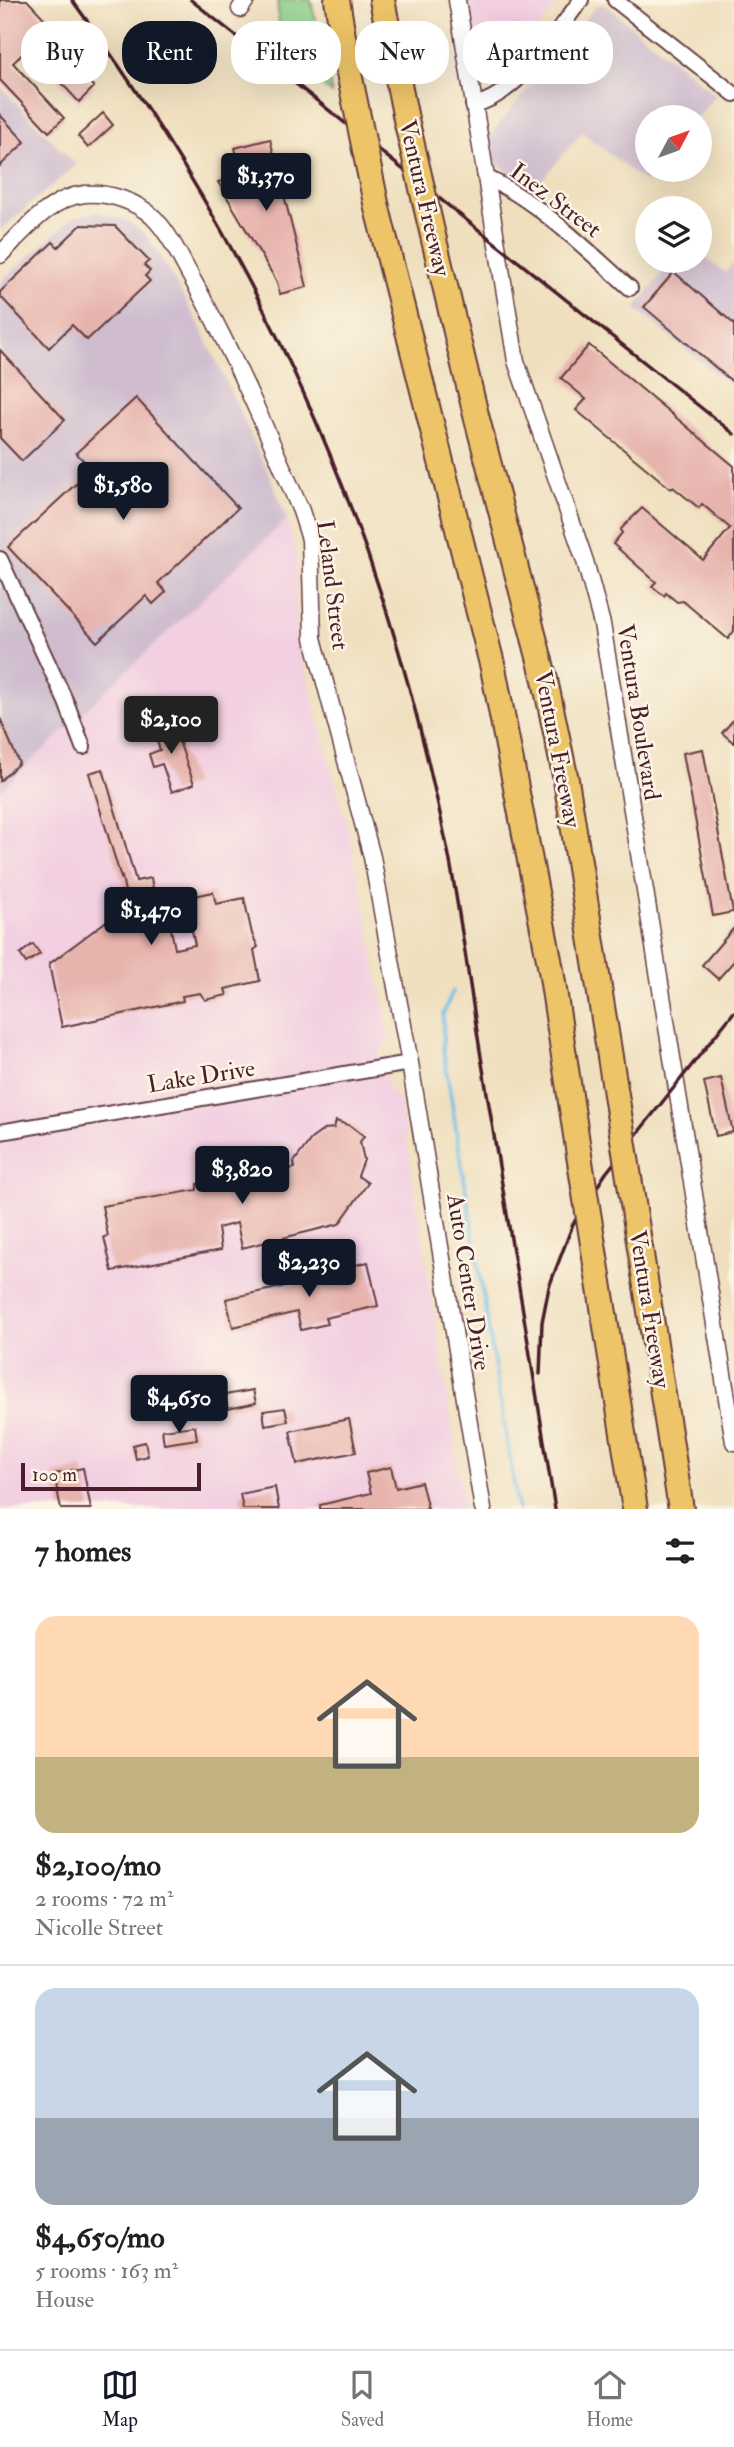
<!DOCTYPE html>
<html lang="en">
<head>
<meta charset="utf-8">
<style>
	body { margin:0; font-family:"IM FELL Double Pica",serif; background:#f6f6f6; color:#202124; height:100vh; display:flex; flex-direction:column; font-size:26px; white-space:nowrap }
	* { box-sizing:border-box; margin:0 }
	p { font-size:23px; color:#757577 }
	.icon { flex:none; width:38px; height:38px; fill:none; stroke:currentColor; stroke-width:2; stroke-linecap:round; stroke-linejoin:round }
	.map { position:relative; height:1509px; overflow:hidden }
	.sheet { display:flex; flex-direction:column; background:#fff; flex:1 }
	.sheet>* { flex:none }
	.banner { position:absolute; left:21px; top:21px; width:693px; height:63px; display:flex; gap:14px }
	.needle { width:46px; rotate:49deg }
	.tools { position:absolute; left:635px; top:105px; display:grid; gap:14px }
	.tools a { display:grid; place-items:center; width:77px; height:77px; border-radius:50%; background:#fff; box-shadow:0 7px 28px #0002; font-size:35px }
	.scale { position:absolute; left:21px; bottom:18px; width:180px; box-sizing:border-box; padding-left:7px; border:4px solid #4a1f2b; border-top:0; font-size:19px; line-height:24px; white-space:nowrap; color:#4a1f2b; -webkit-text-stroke:5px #fcf5e5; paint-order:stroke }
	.price { position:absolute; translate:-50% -60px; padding:0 16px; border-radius:7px; background:#111827; color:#fff; font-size:23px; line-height:46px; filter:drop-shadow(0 2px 4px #0008) }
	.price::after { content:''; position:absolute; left:50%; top:42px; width:21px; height:16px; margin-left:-10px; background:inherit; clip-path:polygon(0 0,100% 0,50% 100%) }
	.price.selected { background:#222; color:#fff }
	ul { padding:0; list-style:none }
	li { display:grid; align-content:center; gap:14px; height:371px; padding:0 35px }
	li+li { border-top:2px solid #e0e0e0 }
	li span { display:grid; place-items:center; height:217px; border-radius:21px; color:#555 }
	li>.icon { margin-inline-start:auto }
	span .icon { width:126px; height:126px; fill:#fffc; stroke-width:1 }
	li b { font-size:30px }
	h2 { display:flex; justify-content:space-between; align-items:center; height:84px; padding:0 35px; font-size:30px }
	.tag { padding:0 24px; border-radius:28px; background:#fff; box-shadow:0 7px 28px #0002; font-size:24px; line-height:63px }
	.tag.selected { background:#111827; color:#fff }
	.tabs { display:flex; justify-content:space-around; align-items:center; height:98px; border-top:2px solid #e0e0e0; background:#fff; font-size:19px; color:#757577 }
	.tabs a { display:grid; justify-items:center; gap:4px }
	.tabs .selected { color:#111827 }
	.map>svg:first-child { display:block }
	.built { fill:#f2cfe1 }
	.industrial { fill:#cfbdcf }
	.green { fill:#87cd87; stroke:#687659; stroke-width:2 }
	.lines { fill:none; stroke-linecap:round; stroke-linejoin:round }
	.stream { stroke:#6abfe6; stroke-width:3.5 }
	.building { fill:#e7b3ad }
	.minor-casing { stroke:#633c41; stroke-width:18 }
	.tertiary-casing { stroke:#633c41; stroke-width:19 }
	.motorway-casing { stroke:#633c41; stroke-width:28 }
	.minor { stroke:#fff; stroke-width:14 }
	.tertiary { stroke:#fff; stroke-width:16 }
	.motorway { stroke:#eec469; stroke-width:24 }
	.rail { stroke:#4a1f2b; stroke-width:3.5 }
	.motorway-bridge-casing { stroke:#633c41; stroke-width:28; stroke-linecap:butt }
	.motorway-bridge { stroke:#eec469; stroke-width:24 }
	.labels { text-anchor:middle; stroke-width:5; stroke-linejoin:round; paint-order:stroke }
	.street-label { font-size:24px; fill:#4a1f2b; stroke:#fcf5e5 }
</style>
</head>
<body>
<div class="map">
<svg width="734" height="1509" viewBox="0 0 734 1509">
	<rect width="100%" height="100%" fill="#fcf5e5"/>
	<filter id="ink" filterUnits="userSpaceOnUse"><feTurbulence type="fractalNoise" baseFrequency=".0143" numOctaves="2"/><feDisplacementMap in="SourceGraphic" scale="14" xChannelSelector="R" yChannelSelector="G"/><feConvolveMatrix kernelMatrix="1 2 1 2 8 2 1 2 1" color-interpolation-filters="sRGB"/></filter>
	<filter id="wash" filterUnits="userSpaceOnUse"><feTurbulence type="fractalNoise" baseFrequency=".00686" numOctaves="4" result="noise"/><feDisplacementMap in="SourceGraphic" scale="28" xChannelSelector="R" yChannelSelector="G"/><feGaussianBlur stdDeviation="1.57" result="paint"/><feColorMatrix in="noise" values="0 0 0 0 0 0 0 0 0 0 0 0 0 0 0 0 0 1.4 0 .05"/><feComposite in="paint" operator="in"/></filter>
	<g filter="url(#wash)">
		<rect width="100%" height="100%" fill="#efdfbe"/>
		<!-- built -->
		<g class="built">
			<polygon points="467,0 561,0 496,80 487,79 479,72"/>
			<polygon points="287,519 297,557 296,612 297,640 353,848 389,1034 386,1045 379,1051 388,1088 400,1099 465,1509 0,1509 0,791"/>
		</g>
		<!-- industrial -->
		<g class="industrial">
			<polygon points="604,4 716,95 698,117 648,117 648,170 656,170 646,183 582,132 532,192 495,161 489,151 491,134 596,6"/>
			<polygon points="0,86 76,165 0,230"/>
			<polygon points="97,212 126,220 144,233 158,252 200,326 271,479 287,519 0,791 0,282 74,217"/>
			<polygon points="700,253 725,273 734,262 734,388 635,308 673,261 700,261"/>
		</g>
		<!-- green -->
		<path class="green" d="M277 0H311C317 32 326 62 332 94L281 47Z"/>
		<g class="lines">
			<!-- stream -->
			<polyline class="stream" points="453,991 443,1014 443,1049 518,1509"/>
		</g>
		<g id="blocks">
			<!-- building -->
			<g class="building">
				<polygon points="0,0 27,0 60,35 54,39 77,63 74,67 94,87 79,102 53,74 56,70 46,60 50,56 36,41 13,63 64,118 49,132 0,80"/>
				<polygon points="103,113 113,125 88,148 78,136"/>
				<polygon points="0,115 25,142 0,166"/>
				<polygon points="270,139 307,287 280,294 277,282 218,182 243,177 235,148"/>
				<polygon points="81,225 115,226 149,261 144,265 150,271 145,276 150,281 87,340 72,325 49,348 0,296 0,292 53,242 58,247"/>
				<polygon points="674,272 734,324 734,383 644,307"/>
				<polygon points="589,345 734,466 734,631 728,639 683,601 677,602 666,593 664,596 652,586 656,582 613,544 622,533 621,529 642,508 703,560 730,528 702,504 699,508 673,487 671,489 576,410 586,399 561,378"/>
				<polygon points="0,350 65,420 22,461 0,438"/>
				<polygon points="136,398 238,508 158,583 166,592 153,604 146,596 97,642 8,547 92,469 76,453"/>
				<polygon points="0,718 19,763 0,781"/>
				<polygon points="171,718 194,784 172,792 162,764 153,767 149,754 160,750 151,725"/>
				<polygon points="734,719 734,743 722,733"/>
				<polygon points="703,749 733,912 713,916 683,753"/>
				<polygon points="103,769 136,881 151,878 156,906 166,904 175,949 195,945 185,898 213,892 216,904 244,898 252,934 258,947 254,950 260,981 225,989 227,995 205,1000 200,993 182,996 183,1001 62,1027 49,964 116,914 129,911 122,877 121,878 89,773"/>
				<polygon points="734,928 734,961 718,979 702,965"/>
				<polygon points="33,944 40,954 26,963 20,954"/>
				<polygon points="721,1078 733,1132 716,1136 704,1082"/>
				<polygon points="336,1121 351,1126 364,1136 360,1142 364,1160 358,1176 368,1183 339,1224 242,1248 237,1223 218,1228 221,1250 112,1271 104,1237 108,1236 102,1206 197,1190 197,1184 207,1181 217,1189 265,1178 265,1173 295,1168 294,1162 311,1139 325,1129 334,1128"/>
				<polygon points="368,1262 378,1306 325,1318 327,1324 301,1330 297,1312 233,1327 226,1299 286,1286 332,1274 331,1271"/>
				<polygon points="253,1390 256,1403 228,1409 225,1395"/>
				<polygon points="285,1408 288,1421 265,1425 263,1411"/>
				<polygon points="349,1419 356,1452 297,1464 290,1431"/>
				<polygon points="195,1426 197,1439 164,1444 162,1430"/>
				<polygon points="145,1442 148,1456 136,1459 133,1445"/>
				<polygon points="391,1467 396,1488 421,1482 428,1509 320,1509 320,1505 371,1493 366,1473"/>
				<polygon points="83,1468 91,1509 61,1509 54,1474"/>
				<polygon points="275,1487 279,1509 243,1509 240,1494"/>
			</g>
		</g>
	</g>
	<g filter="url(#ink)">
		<use href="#blocks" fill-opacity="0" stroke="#633c41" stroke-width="2"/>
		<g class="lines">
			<defs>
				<g id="minor">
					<polyline points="615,0 734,94"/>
					<path d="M473 105C518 96 554 35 581 0"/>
					<path d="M485 177C536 199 588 251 630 288"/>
					<polyline points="0,559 66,702 83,747"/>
					<polyline points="0,1132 410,1063"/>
				</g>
				<g id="tertiary">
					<polyline points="457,0 516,361 585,561 602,624 734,1442"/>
					<polyline points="240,9 246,0"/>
					<path d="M0 255C23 232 50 197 85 194 108 192 136 201 153 217 169 233 179 255 190 275 232 350 267 431 301 511L310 539 313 638 372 857 410 1063 483 1509"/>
				</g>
				<g id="motorway">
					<polyline points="337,0 349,73"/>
					<polyline points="382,0 406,119"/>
					<polyline points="377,208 493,668 551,970 579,1155"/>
					<polyline points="434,240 476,415 545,680 566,780 618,1107"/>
					<polyline points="635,1216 681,1509"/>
					<polyline points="595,1257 635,1509"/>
				</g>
			</defs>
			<!-- minor casing -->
			<use href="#minor" class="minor-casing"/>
			<!-- tertiary casing -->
			<use href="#tertiary" class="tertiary-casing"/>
			<!-- motorway casing -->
			<use href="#motorway" class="motorway-casing"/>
			<!-- minor -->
			<use href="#minor" class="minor"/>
			<!-- tertiary -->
			<use href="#tertiary" class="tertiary"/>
			<!-- motorway -->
			<use href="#motorway" class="motorway"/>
			<!-- rail -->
			<g class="rail">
				<path d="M72 0C208 184 316 389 385 606 411 688 432 772 449 856 462 925 471 995 482 1063 507 1212 531 1360 555 1509"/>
				<polyline points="191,0 734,434"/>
				<polyline points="540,1374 542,1322 549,1287 573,1224 606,1173 734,1012"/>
			</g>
			<defs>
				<g id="motorway-bridge">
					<polyline points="349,73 377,208"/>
					<polyline points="406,119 434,240"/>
					<polyline points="618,1107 635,1216"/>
					<polyline points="579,1155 595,1257"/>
				</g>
			</defs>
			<!-- motorway-bridge casing -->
			<use href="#motorway-bridge" class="motorway-bridge-casing"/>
			<!-- motorway-bridge -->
			<use href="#motorway-bridge" class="motorway-bridge"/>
		</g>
	</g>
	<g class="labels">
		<!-- street labels -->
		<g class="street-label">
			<text transform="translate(425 198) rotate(77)" y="8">Ventura Freeway</text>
			<text transform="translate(556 200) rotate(37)" y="8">Inez Street</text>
			<text transform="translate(333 585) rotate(83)" y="8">Leland Street</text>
			<text transform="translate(639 712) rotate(81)" y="8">Ventura Boulevard</text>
			<text transform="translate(558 749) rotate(79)" y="8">Ventura Freeway</text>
			<text transform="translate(201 1076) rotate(-9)" y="8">Lake Drive</text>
			<text transform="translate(469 1282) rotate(81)" y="8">Auto Center Drive</text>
			<text transform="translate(650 1309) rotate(81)" y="8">Ventura Freeway</text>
		</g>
	</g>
</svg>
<div class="tools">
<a><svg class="needle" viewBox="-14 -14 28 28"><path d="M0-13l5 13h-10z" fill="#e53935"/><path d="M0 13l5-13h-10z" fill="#757577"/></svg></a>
<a><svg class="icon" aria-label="layers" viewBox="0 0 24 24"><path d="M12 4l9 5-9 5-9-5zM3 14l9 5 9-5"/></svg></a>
</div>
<div class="scale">100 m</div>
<b class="price" style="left:266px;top:213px">$1,370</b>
<b class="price" style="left:123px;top:522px">$1,580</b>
<b class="price selected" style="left:171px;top:756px">$2,100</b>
<b class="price" style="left:151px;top:947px">$1,470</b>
<b class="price" style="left:242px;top:1206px">$3,820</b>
<b class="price" style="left:309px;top:1299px">$2,230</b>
<b class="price" style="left:179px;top:1435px">$4,650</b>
<div class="banner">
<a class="tag">Buy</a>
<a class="tag selected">Rent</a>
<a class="tag">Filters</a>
<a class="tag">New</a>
<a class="tag">Apartment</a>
</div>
</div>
<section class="sheet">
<h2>7 homes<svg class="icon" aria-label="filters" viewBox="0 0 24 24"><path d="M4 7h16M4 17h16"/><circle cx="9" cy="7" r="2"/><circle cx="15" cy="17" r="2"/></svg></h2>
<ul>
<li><span style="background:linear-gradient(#ffd9b3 65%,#c2b280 0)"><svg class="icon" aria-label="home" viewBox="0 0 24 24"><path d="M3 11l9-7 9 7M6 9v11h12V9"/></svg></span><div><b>$2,100/mo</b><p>2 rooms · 72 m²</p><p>Nicolle Street</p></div></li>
<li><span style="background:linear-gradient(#c9d6e8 60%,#9aa5b1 0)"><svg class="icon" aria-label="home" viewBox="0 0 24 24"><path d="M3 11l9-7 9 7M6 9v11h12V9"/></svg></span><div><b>$4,650/mo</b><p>5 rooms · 163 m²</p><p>House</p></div></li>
</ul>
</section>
<nav class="tabs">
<a class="selected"><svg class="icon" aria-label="map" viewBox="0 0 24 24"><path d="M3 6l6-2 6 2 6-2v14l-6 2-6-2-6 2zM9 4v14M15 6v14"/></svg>Map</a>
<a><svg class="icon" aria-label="saved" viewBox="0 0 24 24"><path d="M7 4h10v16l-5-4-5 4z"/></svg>Saved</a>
<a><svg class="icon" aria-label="home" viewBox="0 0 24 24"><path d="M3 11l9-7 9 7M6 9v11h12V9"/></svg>Home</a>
</nav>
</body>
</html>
